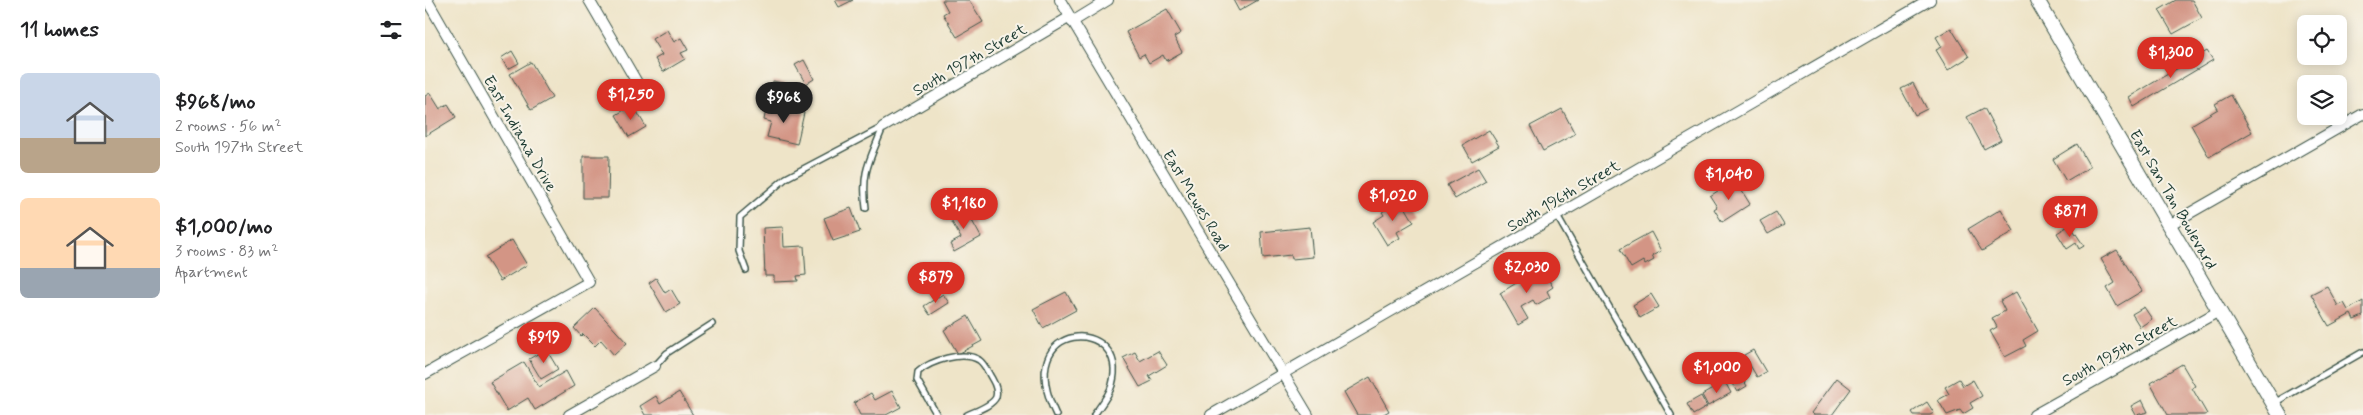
<!DOCTYPE html>
<html lang="en">
<head>
<meta charset="utf-8">
<style>
	body { margin:0; font-family:Mynerve,sans-serif; background:#f6f6f6; color:#202124; height:100vh; display:flex; flex-direction:column; font-size:19px; white-space:nowrap }
	* { box-sizing:border-box; margin:0 }
	p { font-size:16px; color:#757577 }
	.icon { flex:none; width:28px; height:28px; fill:none; stroke:currentColor; stroke-width:2; stroke-linecap:round; stroke-linejoin:round }
	.map { position:relative; flex:1; overflow:hidden }
	.side { display:flex; flex-direction:column; background:#fff; width:425px }
	.side>* { flex:none }
	.controls { position:absolute; left:1872px; top:15px; display:grid; gap:10px }
	.controls a { display:grid; place-items:center; width:50px; height:50px; border-radius:8px; background:#fff; box-shadow:0 2px 12px #0003; font-size:25px }
	.price { position:absolute; translate:-50% -42px; padding:0 11px; border-radius:18px; background:#d93025; color:#fff; font-size:16px; line-height:32px; filter:drop-shadow(0 1px 2px #0008) }
	.price::after { content:''; position:absolute; left:50%; top:30px; width:15px; height:11px; margin-left:-8px; background:inherit; clip-path:polygon(0 0,100% 0,50% 100%) }
	.price.selected { background:#222; color:#fff }
	ul { padding:0; list-style:none }
	li { display:flex; align-items:center; gap:15px; height:125px; padding:0 20px }
	li span { display:grid; place-items:center; flex:none; width:140px; height:100px; border-radius:8px; color:#555 }
	li>.icon { margin-inline-start:auto }
	span .icon { width:60px; height:60px; fill:#fffc; stroke-width:1 }
	li b { font-size:21px }
	h2 { display:flex; justify-content:space-between; align-items:center; height:60px; padding:0 20px; font-size:21px }
	main { display:flex; flex:1; min-height:0 }
	.map>svg:first-child { display:block }
	.building { fill:#d39585 }
	.lines { fill:none; stroke-linecap:round; stroke-linejoin:round }
	.service-casing { stroke:#3e564a; stroke-width:8 }
	.minor-casing { stroke:#3e564a; stroke-width:12 }
	.tertiary-casing { stroke:#3e564a; stroke-width:16 }
	.service { stroke:#fff; stroke-width:5 }
	.minor { stroke:#fff; stroke-width:10 }
	.tertiary { stroke:#fff; stroke-width:14 }
	.labels { text-anchor:middle; stroke-width:4; stroke-linejoin:round; paint-order:stroke }
	.street-label { font-size:16px; fill:#1f3d34; stroke:#f7f3e8 }
</style>
</head>
<body>
<main>
<section class="side">
<h2>11 homes<svg class="icon" aria-label="filters" viewBox="0 0 24 24"><path d="M4 7h16M4 17h16"/><circle cx="9" cy="7" r="2"/><circle cx="15" cy="17" r="2"/></svg></h2>
<ul>
<li><span style="background:linear-gradient(#c9d6e8 65%,#b9a48a 0)"><svg class="icon" aria-label="home" viewBox="0 0 24 24"><path d="M3 11l9-7 9 7M6 9v11h12V9"/></svg></span><div><b>$968/mo</b><p>2 rooms · 56 m²</p><p>South 197th Street</p></div></li>
<li><span style="background:linear-gradient(#ffd9b3 70%,#9aa5b1 0)"><svg class="icon" aria-label="home" viewBox="0 0 24 24"><path d="M3 11l9-7 9 7M6 9v11h12V9"/></svg></span><div><b>$1,000/mo</b><p>3 rooms · 83 m²</p><p>Apartment</p></div></li>
</ul>
</section>
<div class="map">
<svg width="1938" height="415" viewBox="0 0 1938 415">
	<rect width="100%" height="100%" fill="#f7f3e8"/>
	<filter id="ink" filterUnits="userSpaceOnUse"><feTurbulence type="fractalNoise" baseFrequency=".02" numOctaves="2"/><feDisplacementMap in="SourceGraphic" scale="10" xChannelSelector="R" yChannelSelector="G"/><feConvolveMatrix kernelMatrix="1 2 1 2 8 2 1 2 1" color-interpolation-filters="sRGB"/></filter>
	<filter id="wash" filterUnits="userSpaceOnUse"><feTurbulence type="fractalNoise" baseFrequency=".0096" numOctaves="4" result="noise"/><feDisplacementMap in="SourceGraphic" scale="20" xChannelSelector="R" yChannelSelector="G"/><feGaussianBlur stdDeviation="1.12" result="paint"/><feColorMatrix in="noise" values="0 0 0 0 0 0 0 0 0 0 0 0 0 0 0 0 0 1.4 0 .05"/><feComposite in="paint" operator="in"/></filter>
	<g filter="url(#wash)">
		<rect width="100%" height="100%" fill="#eee4c8"/>
		<g id="blocks">
			<!-- building -->
			<g class="building">
				<polygon points="410,0 428,0 414,7"/>
				<polygon points="517,0 544,0 558,22 532,37 518,14 523,11"/>
				<polygon points="808,0 833,0 814,11"/>
				<polygon points="1751,0 1767,0 1777,18 1748,34 1734,10"/>
				<polygon points="742,9 756,33 749,37 757,52 741,61 738,55 724,63 719,54 714,57 701,32"/>
				<polygon points="1526,28 1544,57 1523,70 1511,50 1517,47 1511,37"/>
				<polygon points="242,30 249,42 256,38 263,50 256,53 260,59 238,72 230,59 237,55 227,39"/>
				<polygon points="87,51 94,63 83,69 76,58"/>
				<polygon points="1782,51 1788,60 1709,107 1704,97"/>
				<polygon points="379,60 389,79 381,84 370,65"/>
				<polygon points="106,62 127,98 106,110 85,74"/>
				<polygon points="348,81 362,84 359,96 346,93"/>
				<polygon points="1488,83 1502,109 1490,115 1476,89"/>
				<polygon points="5,93 15,109 23,104 31,117 0,136 0,96"/>
				<polygon points="1806,95 1827,132 1784,157 1766,125 1793,109 1790,104"/>
				<polygon points="342,104 379,113 372,144 342,137 346,122 339,120"/>
				<polygon points="208,105 221,127 204,137 191,115"/>
				<polygon points="1559,108 1576,140 1559,149 1542,117"/>
				<polygon points="1137,109 1150,134 1118,151 1105,126"/>
				<polygon points="1064,130 1074,146 1047,161 1038,145"/>
				<polygon points="1652,144 1665,167 1641,181 1628,159"/>
				<polygon points="158,156 184,156 183,198 158,198"/>
				<polygon points="1053,168 1061,181 1030,199 1022,185"/>
				<polygon points="1310,180 1325,204 1297,222 1289,209 1292,207 1285,196"/>
				<polygon points="976,200 989,222 972,232 975,238 962,245 948,222 959,215 957,212"/>
				<polygon points="426,208 435,232 408,241 399,218"/>
				<polygon points="540,208 556,237 529,252 525,244 536,238 524,217"/>
				<polygon points="1576,209 1589,231 1557,251 1543,229"/>
				<polygon points="1351,212 1359,225 1343,234 1335,221"/>
				<polygon points="1645,225 1659,246 1654,249 1651,243 1642,249 1632,233"/>
				<polygon points="358,227 359,247 379,246 381,275 372,276 373,281 349,282 349,276 340,276 338,228"/>
				<polygon points="885,227 888,257 867,259 866,255 838,258 836,232"/>
				<polygon points="1226,232 1236,251 1227,256 1229,260 1220,265 1218,261 1206,268 1195,249"/>
				<polygon points="87,240 102,265 75,281 60,257"/>
				<polygon points="1692,250 1717,291 1692,306 1682,288 1690,283 1676,259"/>
				<polygon points="1116,268 1128,287 1122,291 1125,297 1111,305 1108,300 1096,307 1103,319 1093,325 1075,293"/>
				<polygon points="231,278 240,293 246,289 255,304 241,312 224,283"/>
				<polygon points="1902,286 1913,306 1919,303 1923,310 1938,301 1938,316 1929,320 1926,314 1904,326 1886,294"/>
				<polygon points="641,292 651,310 618,328 608,309"/>
				<polygon points="1591,292 1613,331 1598,340 1601,346 1580,357 1565,331 1572,327 1567,318 1580,311 1575,301"/>
				<polygon points="518,294 524,303 505,315 499,306"/>
				<polygon points="1226,294 1234,307 1215,318 1208,305"/>
				<polygon points="1719,307 1727,319 1715,327 1707,314"/>
				<polygon points="170,308 202,343 189,355 176,340 170,346 158,334 156,336 149,328"/>
				<polygon points="543,316 557,341 533,354 519,330"/>
				<polygon points="121,349 133,369 116,379 104,359"/>
				<polygon points="1328,350 1341,372 1332,377 1319,355"/>
				<polygon points="733,351 742,365 724,376 727,381 715,387 698,358 710,352 715,361"/>
				<polygon points="1304,356 1322,386 1312,392 1294,362"/>
				<polygon points="99,362 114,387 141,371 149,386 110,410 103,398 82,411 65,382"/>
				<polygon points="1757,364 1770,386 1767,388 1782,414 1779,415 1743,415 1725,383"/>
				<polygon points="945,377 964,411 957,415 932,415 919,392"/>
				<polygon points="1412,378 1426,389 1407,415 1388,415 1386,413"/>
				<polygon points="1534,379 1538,386 1548,380 1557,396 1545,403 1548,408 1538,414 1535,410 1522,415 1513,400 1524,394 1520,387"/>
				<polygon points="1300,382 1306,393 1283,406 1277,395"/>
				<polygon points="467,391 476,407 461,415 435,415 429,403 446,393 450,400"/>
				<polygon points="254,392 268,415 220,415 215,406 231,396 235,404"/>
				<polygon points="1276,396 1282,407 1268,415 1262,404"/>
				<polygon points="1717,400 1723,412 1711,415 1706,406"/>
				<polygon points="1502,402 1509,413 1505,415 1489,415 1487,412"/>
			</g>
		</g>
	</g>
	<g filter="url(#ink)">
		<use href="#blocks" fill-opacity="0" stroke="#3e564a" stroke-width="1"/>
		<g class="lines">
			<defs>
				<g id="service">
					<path d="M441 208C436 170 445 161 458 127"/>
					<polyline points="1132,216 1246,415"/>
					<polyline points="321,270 314,251 315,217 361,178 458,127"/>
					<polyline points="230,366 242,353 287,324"/>
					<polyline points="1849,403 1938,352"/>
					<path d="M512 415 492 380 493 372C505 361 538 350 554 360 560 364 563 373 567 379 570 384 573 390 571 397 567 406 550 411 542 415"/>
					<path d="M631 415C584 317 706 316 687 385 684 396 675 406 669 415"/>
				</g>
				<g id="minor">
					<polyline points="164,0 221,98"/>
					<polyline points="635,0 883,415"/>
					<polyline points="647,22 683,0"/>
					<polyline points="458,127 645,17"/>
					<polyline points="1744,225 1938,114"/>
					<polyline points="0,374 164,282 2,0"/>
					<polyline points="144,415 230,366"/>
					<polyline points="786,415 1505,0"/>
					<polyline points="1609,415 1794,311"/>
				</g>
				<polyline id="tertiary" points="1612,0 1855,415"/>
			</defs>
			<!-- service casing -->
			<use href="#service" class="service-casing"/>
			<!-- minor casing -->
			<use href="#minor" class="minor-casing"/>
			<!-- tertiary casing -->
			<use href="#tertiary" class="tertiary-casing"/>
			<!-- service -->
			<use href="#service" class="service"/>
			<!-- minor -->
			<use href="#minor" class="minor"/>
			<!-- tertiary -->
			<use href="#tertiary" class="tertiary"/>
		</g>
	</g>
	<g class="labels">
		<!-- street labels -->
		<g class="street-label">
			<text transform="translate(544 59) rotate(-30)" y="6">South 197th Street</text>
			<text transform="translate(96 133) rotate(60)" y="6">East Indiana Drive</text>
			<text transform="translate(1138 195) rotate(-30)" y="6">South 196th Street</text>
			<text transform="translate(1749 199) rotate(60)" y="6">East San Tan Boulevard</text>
			<text transform="translate(772 200) rotate(59)" y="6">East Mewes Road</text>
			<text transform="translate(1694 350) rotate(-29)" y="6">South 195th Street</text>
		</g>
	</g>
</svg>
<div class="controls">
<a><svg class="icon" aria-label="locate" viewBox="0 0 24 24"><circle cx="12" cy="12" r="6"/><path d="M12 2v4M12 18v4M2 12h4M18 12h4"/></svg></a>
<a><svg class="icon" aria-label="layers" viewBox="0 0 24 24"><path d="M12 4l9 5-9 5-9-5zM3 14l9 5 9-5"/></svg></a>
</div>
<b class="price" style="left:1746px;top:79px">$1,300</b>
<b class="price" style="left:206px;top:121px">$1,250</b>
<b class="price selected" style="left:359px;top:124px">$968</b>
<b class="price" style="left:1304px;top:201px">$1,040</b>
<b class="price" style="left:968px;top:222px">$1,020</b>
<b class="price" style="left:539px;top:230px">$1,180</b>
<b class="price" style="left:1645px;top:238px">$871</b>
<b class="price" style="left:1102px;top:294px">$2,030</b>
<b class="price" style="left:511px;top:304px">$879</b>
<b class="price" style="left:119px;top:364px">$919</b>
<b class="price" style="left:1292px;top:394px">$1,000</b>
</div>
</main>
</body>
</html>
